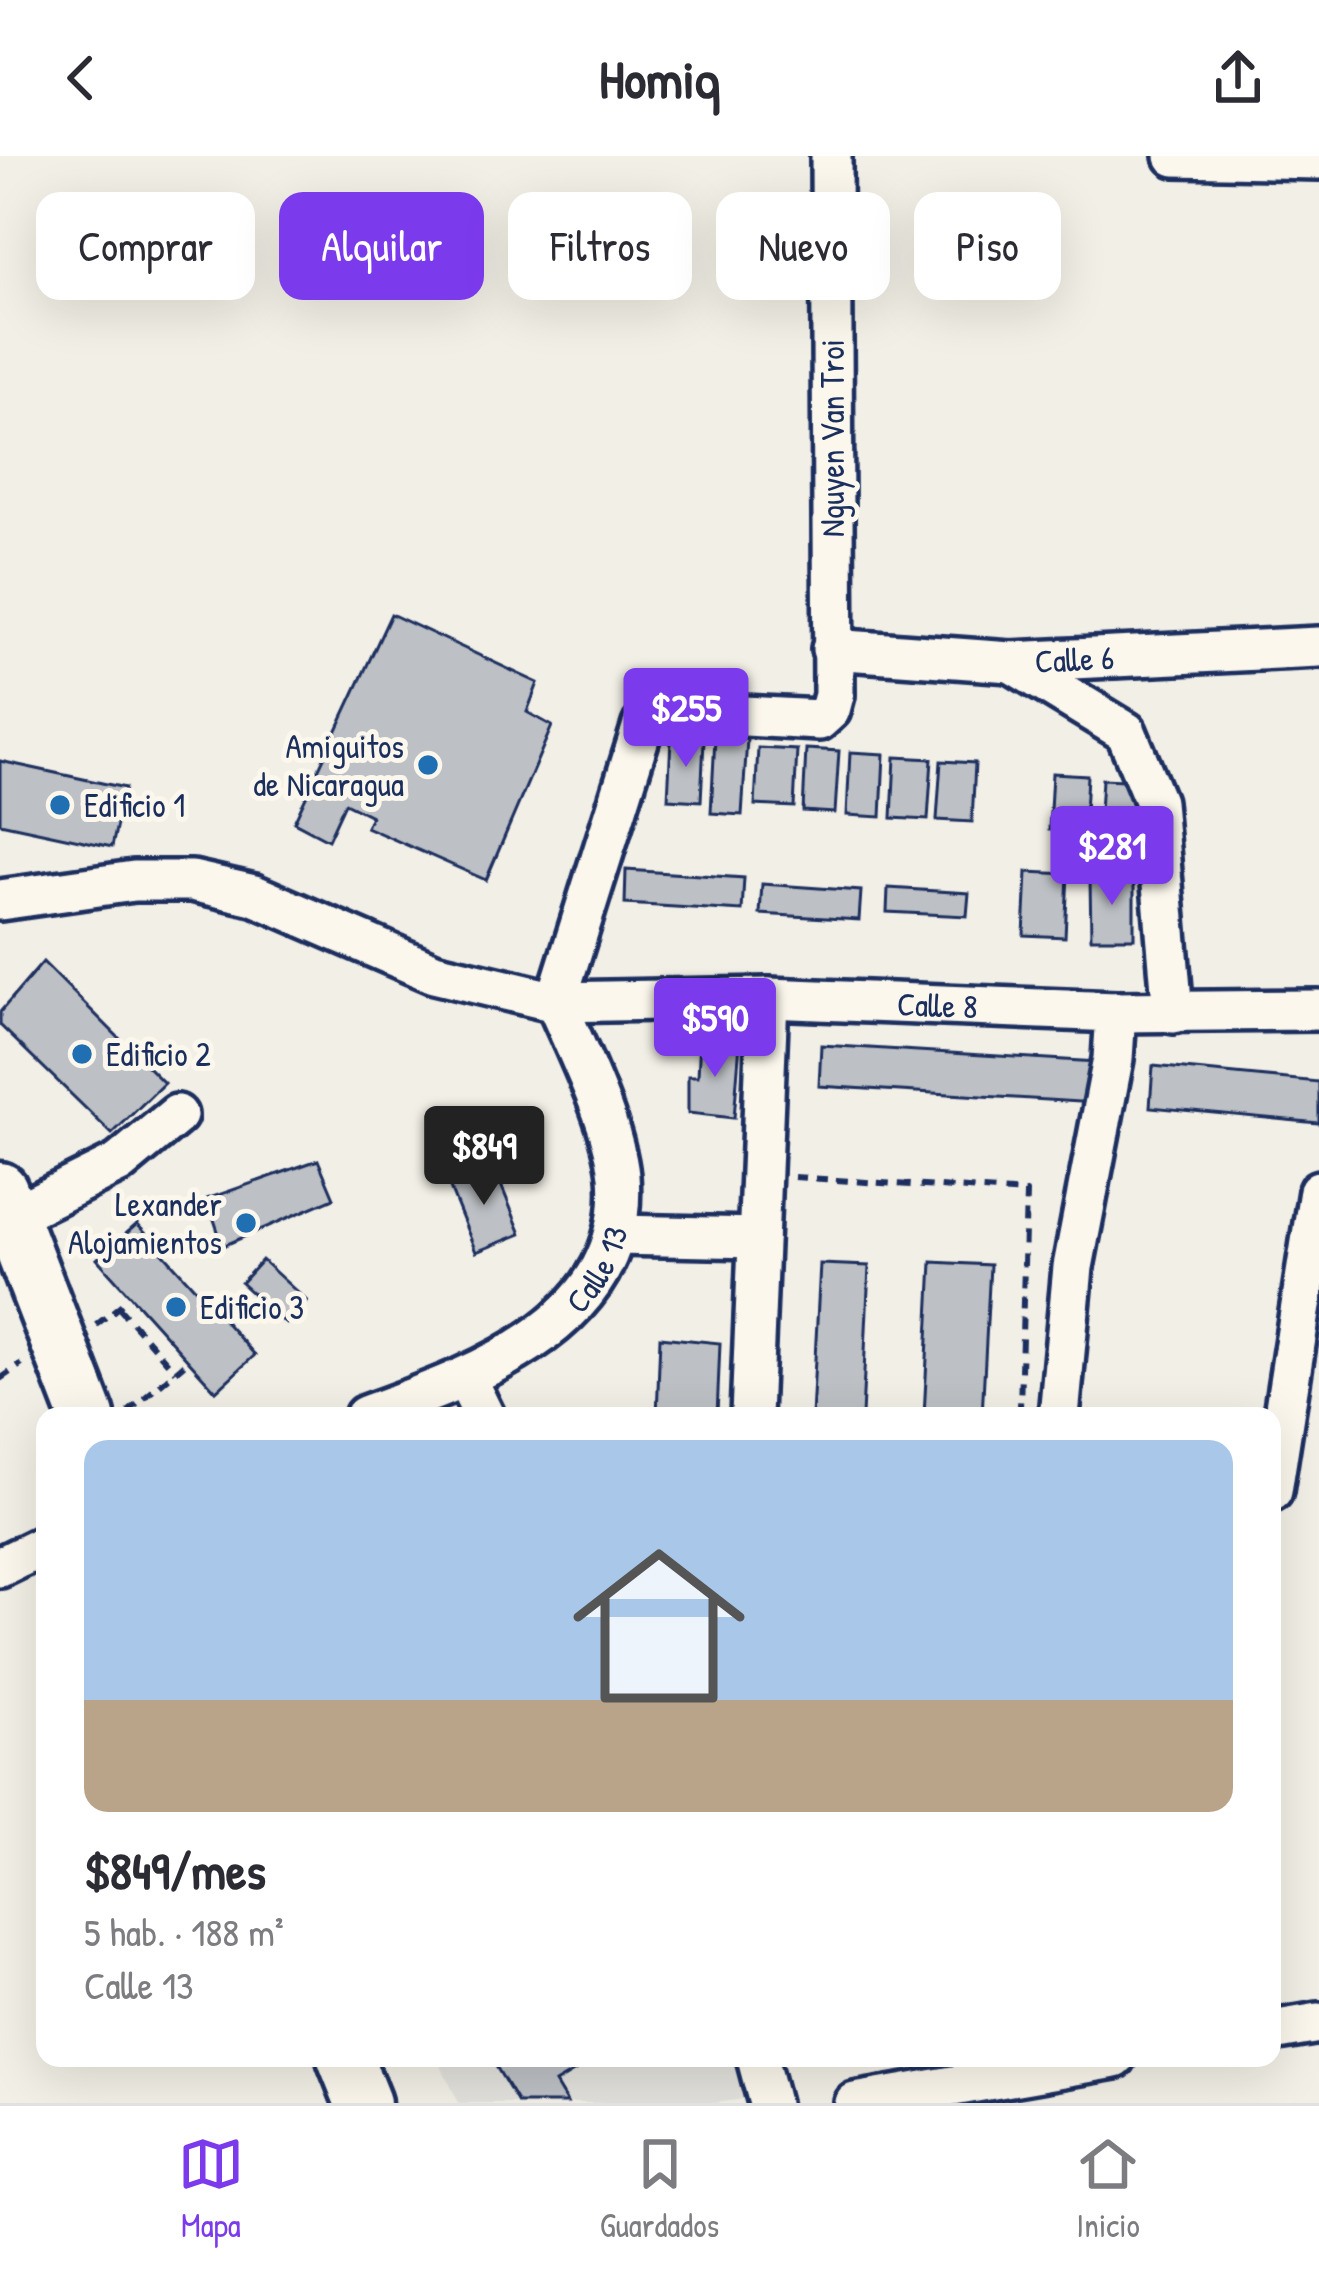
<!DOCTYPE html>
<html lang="es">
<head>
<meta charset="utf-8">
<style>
	body { margin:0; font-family:"Patrick Hand",sans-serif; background:#f2f2f3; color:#2b2b33; height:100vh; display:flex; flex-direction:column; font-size:45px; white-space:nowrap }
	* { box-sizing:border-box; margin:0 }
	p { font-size:39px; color:#7c7c81 }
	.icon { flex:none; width:66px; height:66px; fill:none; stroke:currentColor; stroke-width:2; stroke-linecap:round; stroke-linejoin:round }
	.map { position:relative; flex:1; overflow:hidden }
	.panel { position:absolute; left:36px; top:1251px; width:1245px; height:660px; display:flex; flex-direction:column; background:#fff; border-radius:24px; box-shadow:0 12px 48px #0002 }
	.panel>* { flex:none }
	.guide { position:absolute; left:36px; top:36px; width:1248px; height:108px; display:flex; gap:24px }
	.price { position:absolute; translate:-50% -102px; padding:0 27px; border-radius:12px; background:#7c3aed; color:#fff; font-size:39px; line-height:78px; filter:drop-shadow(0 3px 6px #0008) }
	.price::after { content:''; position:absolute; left:50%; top:72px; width:36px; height:27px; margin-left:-18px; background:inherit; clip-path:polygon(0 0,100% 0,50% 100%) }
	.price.on { background:#222; color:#fff }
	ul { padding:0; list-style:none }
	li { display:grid; align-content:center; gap:24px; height:636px; padding:0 48px }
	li+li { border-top:3px solid #e1e1e2 }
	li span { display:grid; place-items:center; height:372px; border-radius:24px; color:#555 }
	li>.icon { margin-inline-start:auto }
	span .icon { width:216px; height:216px; fill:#fffc; stroke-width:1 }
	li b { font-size:51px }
	.tag { padding:0 42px; border-radius:24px; background:#fff; box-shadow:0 12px 48px #0002; font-size:42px; line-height:108px }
	.tag.on { background:#7c3aed; color:#fff }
	header { display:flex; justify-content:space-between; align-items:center; height:156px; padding:0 48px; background:#fff; font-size:54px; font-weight:700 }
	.tab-bar { display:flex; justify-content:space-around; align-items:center; height:168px; border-top:3px solid #e1e1e2; background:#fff; font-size:33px; color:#7c7c81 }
	.tab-bar a { display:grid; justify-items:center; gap:6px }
	.tab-bar .on { color:#7c3aed }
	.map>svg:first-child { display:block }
	.built { fill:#e2e1dc }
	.building { fill:#bdc0c4; stroke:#1b2f5e; stroke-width:3 }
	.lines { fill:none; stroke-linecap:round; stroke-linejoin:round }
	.minor-casing { stroke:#1b2f5e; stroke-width:48 }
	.secondary-casing { stroke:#1b2f5e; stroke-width:63 }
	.path { stroke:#1b2f5e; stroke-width:6; stroke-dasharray:12 9; stroke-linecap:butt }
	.minor { stroke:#fbf7ec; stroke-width:39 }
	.secondary { stroke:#fbf7ec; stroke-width:54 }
	.poi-dot { fill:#1f6fb2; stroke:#fbf7ec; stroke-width:4.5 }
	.labels { text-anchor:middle; stroke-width:10; stroke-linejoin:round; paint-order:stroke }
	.street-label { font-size:33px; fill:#1b2f5e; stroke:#fbf7ec }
	.poi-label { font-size:33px; fill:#1b2f5e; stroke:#fbf7ec; text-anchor:start }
</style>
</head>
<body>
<header><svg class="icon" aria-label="back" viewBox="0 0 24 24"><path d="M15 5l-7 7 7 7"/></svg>Homiq<svg class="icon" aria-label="share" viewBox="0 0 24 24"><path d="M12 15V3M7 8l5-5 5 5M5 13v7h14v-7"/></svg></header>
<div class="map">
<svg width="1319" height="1947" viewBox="0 0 1319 1947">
	<rect width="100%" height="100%" fill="#f2efe6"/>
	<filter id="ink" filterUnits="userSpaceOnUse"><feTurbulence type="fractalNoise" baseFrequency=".00833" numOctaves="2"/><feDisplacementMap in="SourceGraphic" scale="24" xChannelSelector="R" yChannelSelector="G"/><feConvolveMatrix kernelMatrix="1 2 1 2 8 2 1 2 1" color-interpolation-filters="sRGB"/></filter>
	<g filter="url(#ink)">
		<!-- built -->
		<polygon class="built" points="437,1902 737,1902 743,1943 716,1947 459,1947"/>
		<!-- building -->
		<g class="building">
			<polygon points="391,458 538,527 527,556 552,570 486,724 366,671 371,660 345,647 328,684 294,666"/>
			<polygon points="715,582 747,583 742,659 711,657"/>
			<polygon points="671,583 704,585 701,645 668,643"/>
			<polygon points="758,592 797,594 794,651 755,649"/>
			<polygon points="806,593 839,595 835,657 803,655"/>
			<polygon points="850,596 884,598 881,661 847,659"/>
			<polygon points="895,601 932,603 928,664 892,662"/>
			<polygon points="0,605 125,632 112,691 0,667"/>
			<polygon points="941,605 975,607 972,666 937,664"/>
			<polygon points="1052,617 1087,619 1084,677 1049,674"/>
			<polygon points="1102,623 1146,625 1142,691 1098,689"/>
			<polygon points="626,714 744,722 742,755 625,748"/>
			<polygon points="1027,716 1068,718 1065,781 1024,779"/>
			<polygon points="1090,723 1134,723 1134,782 1091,782"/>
			<polygon points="762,728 861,735 859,764 760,758"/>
			<polygon points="888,732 969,737 967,760 887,756"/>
			<polygon points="43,806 164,927 112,978 0,869 0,856"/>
			<polygon points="700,883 740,886 734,962 688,957 688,920 698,920"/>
			<polygon points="821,889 1097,906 1095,947 819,930"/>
			<polygon points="1153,910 1319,926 1319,967 1150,951"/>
			<polygon points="318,1004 334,1042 223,1090 207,1043"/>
			<polygon points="493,1009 521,1078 476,1096 448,1027"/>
			<polygon points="137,1068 255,1199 216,1235 97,1103"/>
			<polygon points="262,1104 307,1145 286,1168 241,1127"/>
			<polygon points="932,1106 990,1109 982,1260 924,1260"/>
			<polygon points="820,1108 869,1110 862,1260 812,1260"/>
			<polygon points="660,1181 720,1187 717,1260 657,1260"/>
			<polygon points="491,1902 597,1902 555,1927 567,1947 518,1947"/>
		</g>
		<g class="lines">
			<defs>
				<g id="minor">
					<polyline points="1175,0 1319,3"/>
					<path id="s1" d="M832 493 1011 506 1319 491"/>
					<polyline points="1011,506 1126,576 1155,646 1173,857"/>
					<path id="s2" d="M0 744 134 725H192L254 739 434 817 556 846 768 842 1116 856 1319 854"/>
					<polyline points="556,846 643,569 655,558 670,556 819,564 830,554 834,539 831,0"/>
					<polyline points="10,1061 119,1007 177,959"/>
					<polyline points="616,1079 758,1082"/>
					<polyline points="466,1223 484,1260"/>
					<path id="s3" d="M365 1260C477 1219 631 1167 619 1020 614 969 576 893 556 846"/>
					<polyline points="751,1260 768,842"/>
					<polyline points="1059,1260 1073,1111 1113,903 1116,856"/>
					<polyline points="1272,1335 1319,1035"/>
					<polyline points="0,1411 45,1389"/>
					<polyline points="1272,1875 1319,1867"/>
					<polyline points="757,1902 769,1947"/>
					<polyline points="855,1947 1115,1902"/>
				</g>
				<g id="secondary">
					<polyline points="0,1034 87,1260"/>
					<polyline points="345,1902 363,1947"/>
				</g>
			</defs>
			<!-- minor casing -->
			<use href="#minor" class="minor-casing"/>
			<!-- secondary casing -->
			<use href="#secondary" class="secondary-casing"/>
			<!-- path -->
			<g class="path">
				<polyline points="794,1021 1026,1037 1020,1252"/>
				<polyline points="118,1151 175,1215"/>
				<polyline points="96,1169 127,1144"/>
				<polyline points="0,1223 22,1208"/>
				<polyline points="128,1256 184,1208"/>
			</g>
			<!-- minor -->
			<use href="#minor" class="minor"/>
			<!-- secondary -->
			<use href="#secondary" class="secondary"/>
		</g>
	</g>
	<!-- markers -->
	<g class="poi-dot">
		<circle cx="428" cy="609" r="12"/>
		<circle cx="60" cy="649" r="12"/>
		<circle cx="82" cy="898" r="12"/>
		<circle cx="246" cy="1067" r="12"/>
		<circle cx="176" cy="1151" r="12"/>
	</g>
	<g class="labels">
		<!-- street labels -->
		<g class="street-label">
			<text transform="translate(832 282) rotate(-90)" y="12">Nguyen Van Troi</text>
			<text dy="12" stroke="none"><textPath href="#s1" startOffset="243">Calle 6</textPath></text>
			<text dy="12" stroke="none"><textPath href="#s2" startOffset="960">Calle 8</textPath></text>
			<text dy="12" stroke="none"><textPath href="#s3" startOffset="282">Calle 13</textPath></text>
		</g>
		<!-- poi labels -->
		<g class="poi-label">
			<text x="404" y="602" text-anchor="end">Amiguitos<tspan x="404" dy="38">de Nicaragua</tspan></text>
			<text x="84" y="661">Edificio 1</text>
			<text x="106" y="910">Edificio 2</text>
			<text x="222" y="1060" text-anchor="end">Lexander<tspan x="222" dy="38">Alojamientos</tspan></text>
			<text x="200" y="1163">Edificio 3</text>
		</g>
	</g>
</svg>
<b class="price" style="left:686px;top:614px">$255</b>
<b class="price" style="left:1112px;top:752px">$281</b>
<b class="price" style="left:715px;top:924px">$590</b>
<b class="price on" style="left:484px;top:1052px">$849</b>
<div class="guide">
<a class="tag">Comprar</a>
<a class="tag on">Alquilar</a>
<a class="tag">Filtros</a>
<a class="tag">Nuevo</a>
<a class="tag">Piso</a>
</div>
<section class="panel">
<ul>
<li><span style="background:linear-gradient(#a9c7e8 70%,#b9a48a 0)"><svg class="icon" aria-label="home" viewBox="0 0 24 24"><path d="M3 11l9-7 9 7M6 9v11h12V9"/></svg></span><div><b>$849/mes</b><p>5 hab. · 188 m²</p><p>Calle 13</p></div></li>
</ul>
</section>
</div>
<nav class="tab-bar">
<a class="on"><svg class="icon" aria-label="map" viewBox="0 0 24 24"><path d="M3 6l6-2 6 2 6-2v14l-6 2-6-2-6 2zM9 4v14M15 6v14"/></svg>Mapa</a>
<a><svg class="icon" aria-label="saved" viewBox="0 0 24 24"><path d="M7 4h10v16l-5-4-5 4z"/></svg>Guardados</a>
<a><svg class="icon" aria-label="home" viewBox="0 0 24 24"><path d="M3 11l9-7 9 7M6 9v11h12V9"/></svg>Inicio</a>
</nav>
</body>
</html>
